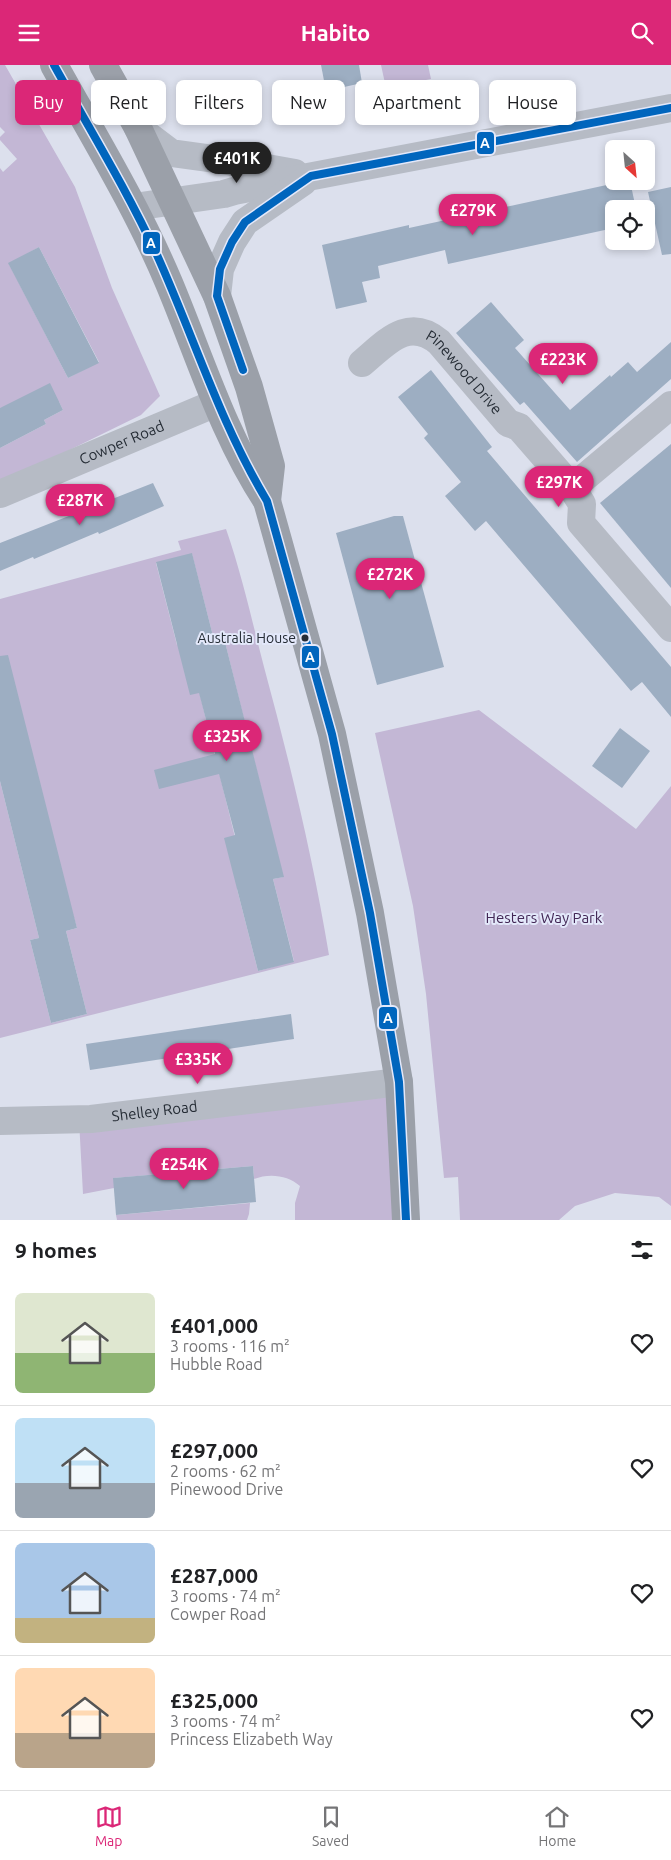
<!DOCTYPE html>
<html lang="en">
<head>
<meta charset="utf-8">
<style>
	body { margin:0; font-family:Ubuntu,sans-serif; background:#f6f6f6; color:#202124; height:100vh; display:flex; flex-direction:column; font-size:19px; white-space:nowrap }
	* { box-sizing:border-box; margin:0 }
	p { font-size:16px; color:#757577 }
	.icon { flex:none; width:28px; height:28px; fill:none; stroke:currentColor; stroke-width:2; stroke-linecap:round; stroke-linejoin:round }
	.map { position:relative; height:1155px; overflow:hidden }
	.panel { display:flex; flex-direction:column; background:#fff; flex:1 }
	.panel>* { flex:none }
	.guide { position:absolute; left:15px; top:15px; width:641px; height:45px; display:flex; gap:10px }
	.needle { width:32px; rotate:153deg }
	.controls { position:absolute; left:605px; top:75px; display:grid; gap:10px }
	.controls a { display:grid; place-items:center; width:50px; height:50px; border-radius:8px; background:#fff; box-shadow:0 2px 8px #0003; font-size:25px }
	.price { position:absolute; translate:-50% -42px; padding:0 11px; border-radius:18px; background:#db2777; color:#fff; font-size:16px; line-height:32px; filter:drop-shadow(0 1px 2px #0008) }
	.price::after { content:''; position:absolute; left:50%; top:30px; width:15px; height:11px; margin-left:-8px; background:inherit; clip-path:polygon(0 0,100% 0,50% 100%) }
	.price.selected { background:#222; color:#fff }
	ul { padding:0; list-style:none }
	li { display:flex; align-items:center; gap:15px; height:125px; padding:0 15px }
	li+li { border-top:1px solid #e0e0e0 }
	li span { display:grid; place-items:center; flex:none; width:140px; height:100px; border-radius:8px; color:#555 }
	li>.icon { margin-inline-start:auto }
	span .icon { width:60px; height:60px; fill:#fffc; stroke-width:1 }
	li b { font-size:21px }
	h2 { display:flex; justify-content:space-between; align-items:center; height:60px; padding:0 15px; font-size:21px }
	.tag { padding:0 18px; border-radius:8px; background:#fff; box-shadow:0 2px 8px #0003; font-size:18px; line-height:45px }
	.tag.selected { background:#db2777; color:#fff }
	header { display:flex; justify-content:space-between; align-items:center; height:65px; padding:0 15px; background:#db2777; color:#fff; font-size:22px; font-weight:700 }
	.dock { display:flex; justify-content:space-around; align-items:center; height:70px; border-top:1px solid #e0e0e0; background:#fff; font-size:14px; color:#757577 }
	.dock a { display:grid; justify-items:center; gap:2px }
	.dock .selected { color:#db2777 }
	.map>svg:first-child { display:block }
	.green { fill:#c3b7d5; fill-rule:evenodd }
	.building { fill:#9daec2 }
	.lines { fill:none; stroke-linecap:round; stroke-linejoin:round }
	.minor { stroke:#b6bbc5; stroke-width:28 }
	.primary { stroke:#9ba0a9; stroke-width:28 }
	.bus-1-casing { stroke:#e3e8fa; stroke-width:11 }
	.bus-1 { stroke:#0065bd; stroke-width:8 }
	.bus-dot { fill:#252c35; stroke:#e3e8fa; stroke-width:2 }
	.labels { text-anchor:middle; stroke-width:4; stroke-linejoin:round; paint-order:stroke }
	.bus-label { font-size:14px; fill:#252c35; stroke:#e3e8fa; text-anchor:end }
	.street-label { font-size:15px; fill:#252c35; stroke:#e3e8fa }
	.park-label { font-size:15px; fill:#422755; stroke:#e3e8fa }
	.line-badge { stroke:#e3e8fa; stroke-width:2 }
	.badge-label { font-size:14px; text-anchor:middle; font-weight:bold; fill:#fff }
</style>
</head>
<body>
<header><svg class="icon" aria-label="menu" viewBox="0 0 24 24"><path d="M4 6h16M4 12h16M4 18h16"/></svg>Habito<svg class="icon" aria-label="search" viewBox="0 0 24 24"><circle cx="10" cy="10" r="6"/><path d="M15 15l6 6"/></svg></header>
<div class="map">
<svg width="671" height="1155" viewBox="0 0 671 1155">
	<rect width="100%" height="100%" fill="#dce0ed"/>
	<!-- green -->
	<g class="green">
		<path d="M0 0H5L75 122 112 223 160 331 141 350 0 419V383L46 359 44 355 63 345 59 337 0 343V103L3 107 17 94 0 75V72L5 67 0 62ZM39 182 99 297 68 313 9 199Z"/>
		<polygon points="381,0 428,0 431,14 386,23"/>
		<path d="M226 464C242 510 252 556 264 602 290 698 313 793 329 890L0 973V716L39 873 30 875 51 958 87 949 66 866 77 863 0 601V534L181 485 178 476ZM192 489 213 571 223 569 283 812 273 814 294 896 258 906 237 824 247 821 187 577 177 580 156 498Z"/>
		<polygon points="479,645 636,764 671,721 671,1141 659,1132 615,1128 575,1141 559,1155 460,1155 458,1112 444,1113 426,929 413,841 375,668"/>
		<path d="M399 1017 406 1155H295V1138L300 1121C288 1110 269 1108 254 1114L253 1101 114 1113V1123L83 1129 79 1055Z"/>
		<polygon points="250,1138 249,1149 247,1155 117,1155 116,1150"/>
	</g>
	<!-- building -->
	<g class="building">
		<polygon points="321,0 359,0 362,18 326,26"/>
		<polygon points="625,116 630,116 636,144 614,144 614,163 448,199 445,185 378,201 380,213 362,217 367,237 336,244 322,180 409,160 409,163"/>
		<polygon points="671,122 671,189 662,190 648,127"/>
		<polygon points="39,182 99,298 68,313 8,198"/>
		<polygon points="491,237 524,275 515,283 570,345 610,310 611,312 628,297 637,307 671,277 671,314 577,397 524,337 520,340 456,268"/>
		<polygon points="431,305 492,382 487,386 671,602 671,652 642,617 631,626 486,456 475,466 445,431 461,417 424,373 428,369 398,332"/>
		<polygon points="50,318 63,345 44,355 46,359 0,383 0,343"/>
		<polygon points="671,379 671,523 600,438"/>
		<polygon points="153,418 164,441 99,469 98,467 34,494 33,492 0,506 0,478"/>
		<polygon points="394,451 403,451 444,602 377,620 336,468"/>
		<polygon points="192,488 213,571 223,569 284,812 273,814 294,897 258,906 224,773 235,770 219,709 159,724 154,705 215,689 199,628 190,630 156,497"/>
		<polygon points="8,590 77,863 66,866 87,949 51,958 30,875 39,873 0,716 0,591"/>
		<polygon points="620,663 650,686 622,723 592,701"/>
		<polygon points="291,949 294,974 90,1005 86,979"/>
		<polygon points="253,1101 256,1137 116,1150 113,1113"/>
	</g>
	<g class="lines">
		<!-- minor -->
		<g class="minor">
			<polyline points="138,63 171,88 222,95 295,108"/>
			<polyline points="134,142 224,129 234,126 671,43"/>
			<polyline points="217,231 220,204 232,177 245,157 303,117"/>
			<path id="s1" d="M362 298C386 278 408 251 439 277L508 358 519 362 572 423"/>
			<polyline points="671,340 572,423 582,439 581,458 671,563"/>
			<path id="s2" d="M0 429 216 338"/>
			<path id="s3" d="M0 1056 91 1054 399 1017"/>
		</g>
		<!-- primary -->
		<g class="primary">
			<path d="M54 0C94 72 137 142 169 218 200 292 223 369 267 436L332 669 370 848 399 1017 406 1155"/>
			<polyline points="103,0 138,63 217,231 249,322 271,401 267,436"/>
		</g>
		<defs>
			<g id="bus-1">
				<path d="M54 0C89 63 127 125 157 190 194 272 220 358 267 436L332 669 370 848 399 1017 406 1155"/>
				<polyline points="243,305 217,231 220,204 232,177 245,157 311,111 671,43"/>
			</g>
		</defs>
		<!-- bus-1 casing -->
		<use href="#bus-1" class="bus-1-casing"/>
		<!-- bus-1 -->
		<use href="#bus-1" class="bus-1"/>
	</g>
	<!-- markers -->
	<circle class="bus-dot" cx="305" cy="573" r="4.5"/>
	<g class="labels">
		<!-- bus labels -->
		<g class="bus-label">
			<text x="296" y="578">Australia House</text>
		</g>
		<!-- street labels -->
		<g class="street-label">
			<text dy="5" stroke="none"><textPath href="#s1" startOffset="129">Pinewood Drive</textPath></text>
			<text dy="5" stroke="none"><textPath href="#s2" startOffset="132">Cowper Road</textPath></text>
			<text dy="5" stroke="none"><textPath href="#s3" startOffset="155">Shelley Road</textPath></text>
		</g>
		<!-- park labels -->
		<g class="park-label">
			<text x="544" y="858">Hesters Way Park</text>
		</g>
	</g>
	<g class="line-badge">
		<rect x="476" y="66" width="19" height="24" rx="5" fill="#0065bd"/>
		<rect x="142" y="166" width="19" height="24" rx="5" fill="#0065bd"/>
		<rect x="301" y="580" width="19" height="24" rx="5" fill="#0065bd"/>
		<rect x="378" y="941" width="20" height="24" rx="5" fill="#0065bd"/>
	</g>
	<g class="badge-label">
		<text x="485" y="83">A</text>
		<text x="151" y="183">A</text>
		<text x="310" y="597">A</text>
		<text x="388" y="958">A</text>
	</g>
</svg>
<div class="controls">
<a><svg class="needle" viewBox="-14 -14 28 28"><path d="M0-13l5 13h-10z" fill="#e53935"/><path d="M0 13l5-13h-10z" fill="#757577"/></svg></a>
<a><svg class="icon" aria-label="locate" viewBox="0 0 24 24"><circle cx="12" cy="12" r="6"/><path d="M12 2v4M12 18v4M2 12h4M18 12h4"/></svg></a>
</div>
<b class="price selected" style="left:237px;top:119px">£401K</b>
<b class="price" style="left:473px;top:171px">£279K</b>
<b class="price" style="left:563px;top:320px">£223K</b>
<b class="price" style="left:559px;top:443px">£297K</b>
<b class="price" style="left:80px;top:461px">£287K</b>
<b class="price" style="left:390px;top:535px">£272K</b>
<b class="price" style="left:227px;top:697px">£325K</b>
<b class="price" style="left:198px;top:1020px">£335K</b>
<b class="price" style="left:184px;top:1125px">£254K</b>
<div class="guide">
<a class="tag selected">Buy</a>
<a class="tag">Rent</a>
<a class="tag">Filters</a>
<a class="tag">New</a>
<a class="tag">Apartment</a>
<a class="tag">House</a>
</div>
</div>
<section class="panel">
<h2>9 homes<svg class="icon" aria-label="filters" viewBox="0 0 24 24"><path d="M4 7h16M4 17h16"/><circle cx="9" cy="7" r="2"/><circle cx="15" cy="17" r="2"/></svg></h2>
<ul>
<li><span style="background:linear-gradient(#dfe7d0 60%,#8fb573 0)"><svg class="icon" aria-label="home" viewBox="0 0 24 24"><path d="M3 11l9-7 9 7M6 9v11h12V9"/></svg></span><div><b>£401,000</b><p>3 rooms · 116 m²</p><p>Hubble Road</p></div><svg class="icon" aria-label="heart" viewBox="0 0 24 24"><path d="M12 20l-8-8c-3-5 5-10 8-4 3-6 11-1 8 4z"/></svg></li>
<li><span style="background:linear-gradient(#bfe0f5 65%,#9aa5b1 0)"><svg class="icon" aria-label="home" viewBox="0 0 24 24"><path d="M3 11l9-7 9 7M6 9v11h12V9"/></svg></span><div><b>£297,000</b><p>2 rooms · 62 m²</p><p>Pinewood Drive</p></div><svg class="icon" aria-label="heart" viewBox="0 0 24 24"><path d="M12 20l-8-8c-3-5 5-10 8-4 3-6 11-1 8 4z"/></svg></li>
<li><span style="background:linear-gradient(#a9c7e8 75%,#c2b280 0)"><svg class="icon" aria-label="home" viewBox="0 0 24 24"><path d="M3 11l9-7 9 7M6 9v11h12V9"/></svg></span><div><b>£287,000</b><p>3 rooms · 74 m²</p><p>Cowper Road</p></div><svg class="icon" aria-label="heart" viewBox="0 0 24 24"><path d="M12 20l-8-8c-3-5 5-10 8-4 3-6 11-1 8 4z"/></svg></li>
<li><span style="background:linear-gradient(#ffd9b3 65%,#b9a48a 0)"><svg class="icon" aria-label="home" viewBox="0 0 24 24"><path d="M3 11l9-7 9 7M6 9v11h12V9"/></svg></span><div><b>£325,000</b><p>3 rooms · 74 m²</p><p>Princess Elizabeth Way</p></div><svg class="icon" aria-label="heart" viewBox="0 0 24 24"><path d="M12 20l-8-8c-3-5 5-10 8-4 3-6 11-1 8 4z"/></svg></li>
</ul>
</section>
<nav class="dock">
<a class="selected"><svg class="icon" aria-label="map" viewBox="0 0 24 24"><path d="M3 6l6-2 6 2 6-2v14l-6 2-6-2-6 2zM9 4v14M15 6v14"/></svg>Map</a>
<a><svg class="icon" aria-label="saved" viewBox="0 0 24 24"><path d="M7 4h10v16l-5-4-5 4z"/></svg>Saved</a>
<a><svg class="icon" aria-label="home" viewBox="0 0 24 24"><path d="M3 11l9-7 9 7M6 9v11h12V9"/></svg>Home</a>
</nav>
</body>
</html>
